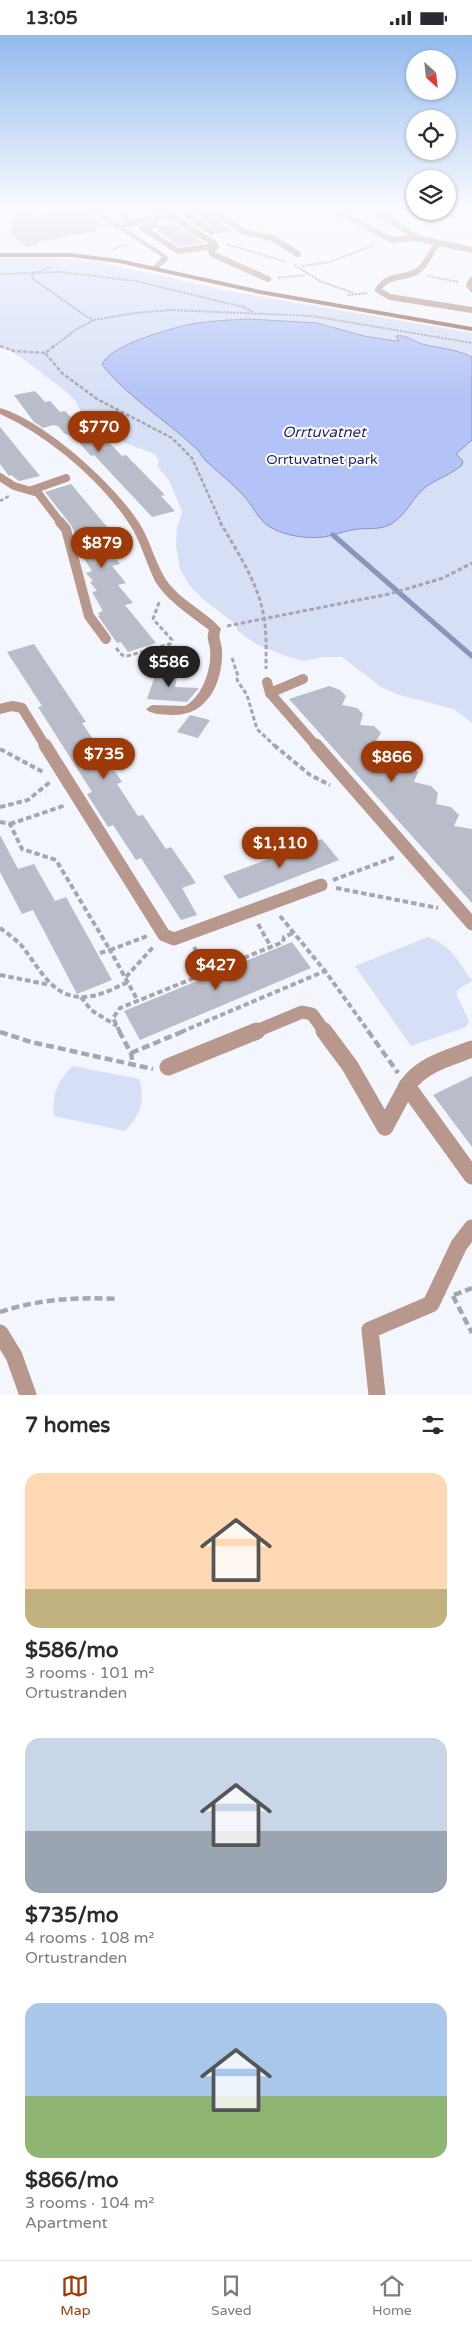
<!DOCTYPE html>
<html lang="en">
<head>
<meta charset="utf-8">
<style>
	body { margin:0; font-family:"Varela Round",sans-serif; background:#f2f2f3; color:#2b2b33; height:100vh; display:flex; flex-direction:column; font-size:19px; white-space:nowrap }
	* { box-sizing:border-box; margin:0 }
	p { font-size:16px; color:#7c7c81 }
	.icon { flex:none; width:28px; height:28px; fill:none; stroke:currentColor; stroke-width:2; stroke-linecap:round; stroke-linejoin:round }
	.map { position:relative; height:1360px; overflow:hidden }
	.side { display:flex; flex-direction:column; background:#fff; flex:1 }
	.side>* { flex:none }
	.needle { width:32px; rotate:153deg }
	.fabs { position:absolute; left:406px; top:15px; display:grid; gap:10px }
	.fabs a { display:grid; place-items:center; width:50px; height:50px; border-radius:50%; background:#fff; box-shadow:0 1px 4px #0004; font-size:25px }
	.price { position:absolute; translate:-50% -42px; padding:0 11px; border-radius:18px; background:#9e3a07; color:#fff; font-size:16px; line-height:32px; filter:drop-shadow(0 1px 2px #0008) }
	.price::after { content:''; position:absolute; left:50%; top:30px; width:15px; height:11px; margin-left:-8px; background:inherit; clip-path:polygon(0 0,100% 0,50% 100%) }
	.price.selected { background:#222; color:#fff }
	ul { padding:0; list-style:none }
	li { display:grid; align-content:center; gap:10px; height:265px; padding:0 25px }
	li span { display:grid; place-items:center; height:155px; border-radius:15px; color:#555 }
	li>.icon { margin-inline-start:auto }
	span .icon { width:90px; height:90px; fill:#fffc; stroke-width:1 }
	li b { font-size:21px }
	h2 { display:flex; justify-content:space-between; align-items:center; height:60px; padding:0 25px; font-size:21px }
	.status { display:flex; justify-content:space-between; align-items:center; height:35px; padding:0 25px; background:#fff; direction:ltr }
	.status svg { height:14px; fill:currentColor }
	.tab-bar { display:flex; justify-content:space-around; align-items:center; height:70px; border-top:1px solid #e1e1e2; background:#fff; font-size:14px; color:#7c7c81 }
	.tab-bar a { display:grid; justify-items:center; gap:2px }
	.tab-bar .selected { color:#9e3a07 }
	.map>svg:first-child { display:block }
	.green { fill:#d7dff7 }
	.water { fill:#b3c3f7; stroke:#8a95bb }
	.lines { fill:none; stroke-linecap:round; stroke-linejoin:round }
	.stream { stroke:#8a95bb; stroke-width:5 }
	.building { fill:#b9bdc9 }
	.path-far4 { stroke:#a6a7ae; stroke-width:2; stroke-dasharray:2.5 1; stroke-linecap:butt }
	.path-far3 { stroke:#a6a7ae; stroke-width:2.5; stroke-dasharray:4 2; stroke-linecap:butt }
	.path-far2 { stroke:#a6a7ae; stroke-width:3; stroke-dasharray:4.5 2.5; stroke-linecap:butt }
	.path-far1 { stroke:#a6a7ae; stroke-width:4; stroke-dasharray:5.5 3; stroke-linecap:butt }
	.path { stroke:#a6a7ae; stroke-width:4.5; stroke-dasharray:8 4; stroke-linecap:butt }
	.service-far4 { stroke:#b8988c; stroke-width:6 }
	.service-far3 { stroke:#b8988c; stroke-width:8 }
	.service-far2 { stroke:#b8988c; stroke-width:10 }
	.service-far1 { stroke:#b8988c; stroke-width:13 }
	.service { stroke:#b8988c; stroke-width:17 }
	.minor { fill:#b8988c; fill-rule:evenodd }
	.secondary { fill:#976a59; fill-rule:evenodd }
	.labels { text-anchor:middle; stroke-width:4; stroke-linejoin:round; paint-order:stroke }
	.far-park-label { font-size:14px; fill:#1d256d; stroke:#fff }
	.far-water-label { font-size:15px; font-style:italic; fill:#222c75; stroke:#fff }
</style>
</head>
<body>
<div class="status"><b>13:05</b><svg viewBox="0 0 49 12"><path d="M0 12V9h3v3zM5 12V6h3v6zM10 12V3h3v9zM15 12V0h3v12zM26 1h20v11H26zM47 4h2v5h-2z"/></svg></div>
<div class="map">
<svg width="472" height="1360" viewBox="0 0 472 1360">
	<rect width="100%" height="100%" fill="#f4f6fe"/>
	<!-- green -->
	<g class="green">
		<polygon points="0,223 51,223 100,227 228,256 472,298 472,688 454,674 399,660 381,652 342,622 322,622 304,626 288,622 256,609 238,596 234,588 204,565 189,550 180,534 176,510 177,493 182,477 170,447 157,431 159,426 155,419 125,408 115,399 83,381 76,367 68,358 26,326 0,309"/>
		<path d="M428 902C450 909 460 928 472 946L457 955V961L469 986 466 992 411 1011 355 931Z"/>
		<path d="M73 1031 139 1044C146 1064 140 1081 125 1096L54 1081C51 1061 58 1044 73 1031Z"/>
	</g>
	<!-- water -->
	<path class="water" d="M248 284 317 288 364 301 396 306H399L396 301C405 299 413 306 422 309 439 313 456 314 472 322V405L456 419 463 426 462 430C452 439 439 443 427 451 412 462 407 480 391 489 381 495 368 493 358 494 346 495 336 500 324 502 307 504 285 501 270 492 257 484 253 470 243 460 232 448 219 438 207 427 203 423 201 419 198 415 166 385 130 364 102 330 107 311 172 293 191 289 209 286 229 285 248 284Z"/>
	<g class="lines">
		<!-- stream -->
		<polyline class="stream" points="333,500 472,621"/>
	</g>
	<!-- building -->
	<g class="building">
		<polygon points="16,174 34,174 32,184 55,175 65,177 84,174 108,191 95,193 99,196 38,207 37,210 26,212 11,199"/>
		<polygon points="204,177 224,190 234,196 216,199 215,193 196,180"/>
		<polygon points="173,188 204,208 179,211 156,195 161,190"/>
		<polygon points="35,356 45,367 50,366 60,377 65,376 76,387 81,386 93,398 98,396 122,421 126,420 165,460 161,461 175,476 152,482 94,420 91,421 74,402 65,399 58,391 53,390 43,393 34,387 14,360"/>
		<polygon points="0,392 40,441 19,446 11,440 9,441 0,429"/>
		<polygon points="71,449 108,493 101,495 114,510 107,512 120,529 112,531 126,548 118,550 133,568 125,570 156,608 128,617 121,607 117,608 98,581 100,581 98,578 103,576 92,557 97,556 90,547 93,546 86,538 92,536 81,519 86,517 79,509 82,509 75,499 71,490 45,457"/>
		<polygon points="34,609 86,687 82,688 122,747 117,749 138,781 143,780 166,814 171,812 196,848 182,853 197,880 181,885 141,823 136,825 113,790 108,792 87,759 92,757 38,672 42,671 7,617"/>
		<polygon points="157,635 178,636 175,652 199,653 187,667 147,664"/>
		<polygon points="329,651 340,655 346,661 342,670 357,673 363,679 360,690 374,691 381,698 376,706 393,711 399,717 395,727 411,730 418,737 414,747 431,751 438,758 436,769 451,772 459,780 454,791 472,794 472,868 289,664"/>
		<polygon points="190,680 210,685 198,703 177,697"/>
		<polygon points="0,800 18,834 34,829 55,866 66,862 112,945 77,959 33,875 22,879 0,837"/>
		<polygon points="322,804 339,825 239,864 223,841"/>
		<polygon points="292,907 311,933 140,1005 124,976"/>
		<polygon points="472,1041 472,1112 433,1060"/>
	</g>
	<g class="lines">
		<!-- path-far4 -->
		<g class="path-far4">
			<polyline points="227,209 286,227"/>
			<polyline points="114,214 127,209"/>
			<polyline points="294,230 322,247 354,258"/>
			<polyline points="302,231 330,227 374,210"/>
			<polyline points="51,232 32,239 32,243 87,282 93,284"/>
			<polyline points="0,239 60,237 136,246 243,272 254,277"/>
			<polyline points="428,241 459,247"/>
			<polyline points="278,243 306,240"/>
			<polyline points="348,260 367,258"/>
			<polyline points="0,311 4,312"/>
			<polyline points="53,312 77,294 94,285 135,278 171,275 312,281 472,308"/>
		</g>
		<!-- path-far3 -->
		<g class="path-far3">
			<polyline points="0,311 14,316 45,318"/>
			<polyline points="54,311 45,318 62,338 97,364 172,403 192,423 221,488"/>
			<polyline points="0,466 9,461"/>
		</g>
		<!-- path-far2 -->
		<g class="path-far2">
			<path d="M220 487C236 515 256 544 263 577 267 595 266 615 266 634"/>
			<polyline points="227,591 389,559 443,543 472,528"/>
			<polyline points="116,613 122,620 127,621 170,609 172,605 153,584 160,565"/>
			<polyline points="232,623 238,641 237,645 247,660 257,694 276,712"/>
		</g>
		<!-- path-far1 -->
		<g class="path-far1">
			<polyline points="274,710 310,740 330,750"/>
			<polyline points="0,714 43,737"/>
			<polyline points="0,772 28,765 50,747"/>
			<polyline points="0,787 10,789 22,814 56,825 110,915 147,901"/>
			<polyline points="10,789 66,770"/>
			<polyline points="333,845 395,822"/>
			<polyline points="336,853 438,873"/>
			<polyline points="280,881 325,936 369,997"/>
			<polyline points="258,889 271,912"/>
			<path d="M0 893C7 898 15 904 21 910 41 934 53 968 92 961 104 959 117 952 128 947"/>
			<polyline points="194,912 209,938"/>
			<polyline points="100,918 110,915 138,966"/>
			<polyline points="0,940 50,950"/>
			<polyline points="126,942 154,911"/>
			<polyline points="81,962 91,975 117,991"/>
			<polyline points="120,997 113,983 120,973 283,907 284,902 293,898"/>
			<polyline points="181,997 325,936"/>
		</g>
		<!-- path -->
		<g class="path">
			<polyline points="119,996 131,1018 133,1030"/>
			<polyline points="368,996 398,1038"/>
			<polyline points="0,997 31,1007 153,1034"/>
			<polyline points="131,1018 184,996"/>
			<polyline points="454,1260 472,1253"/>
			<polyline points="453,1261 472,1298"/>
			<path d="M0 1277C39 1264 77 1262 118 1264"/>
		</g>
		<!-- service-far4 -->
		<g class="service-far4">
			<polyline points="120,174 125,178 127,189"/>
			<polyline points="200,174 184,178 212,197"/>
			<polyline points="209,174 245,197 272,203 298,219"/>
			<polyline points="374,174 417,203"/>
			<polyline points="342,179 392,205 417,203 472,215"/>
			<polyline points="156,190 143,193 178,216 216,211"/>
			<polyline points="118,191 169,180 214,208 216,211 211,217 212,219 268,244"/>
			<path d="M437 209C431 217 427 228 419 235 405 245 387 238 378 255L390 262 472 275"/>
			<polyline points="472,245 469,250 472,254"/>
		</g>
		<!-- service-far3 -->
		<g class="service-far3">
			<polyline points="0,442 14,451 38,458 61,488"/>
			<polyline points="32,455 66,443"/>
		</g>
		<!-- service-far2 -->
		<g class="service-far2">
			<polyline points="60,487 66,494 89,581 106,604"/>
			<polyline points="267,647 270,658 317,712"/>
			<polyline points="270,658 303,644"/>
			<polyline points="0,674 12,671 22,673 46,712"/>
		</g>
		<!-- service-far1 -->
		<g class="service-far1">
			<polyline points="45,710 164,900 174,904 321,850"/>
			<polyline points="316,710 472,889"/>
			<polyline points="254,997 302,977 312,979 325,997"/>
		</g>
		<!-- service -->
		<g class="service">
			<polyline points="324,996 350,1031 385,1092"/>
			<path d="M472 1014C449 1023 422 1029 407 1051L472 1141"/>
			<polyline points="168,1032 257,996"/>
			<polyline points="385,1092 407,1051"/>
			<polyline points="0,1298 14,1321 28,1360"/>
			<polyline points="377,1360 370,1295 431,1269 459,1210 472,1193"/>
		</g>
		<!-- minor -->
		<g class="minor">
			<polygon points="89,174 96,174 166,220 169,224 156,235 152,235 152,233 162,222"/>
			<polygon points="460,174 472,175 472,179 461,175"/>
			<path d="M0 373C45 386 117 451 141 491 151 508 156 530 167 546 181 566 206 576 221 594 217 603 222 607 222 616 223 648 207 682 171 680 163 679 151 680 146 674L152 670 185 671C203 661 212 633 210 614 209 606 206 603 209 595 191 581 167 566 155 546 146 528 141 507 130 490 102 446 47 400 0 379Z"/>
		</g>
		<!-- secondary -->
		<polygon class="secondary" points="0,218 71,218 119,224 260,255 472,292 472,296 260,259 119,228 71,222 0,222"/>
	</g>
	<!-- sky -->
	<linearGradient id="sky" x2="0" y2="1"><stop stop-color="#93baee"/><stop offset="0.48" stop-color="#fafbff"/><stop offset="1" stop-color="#fafbff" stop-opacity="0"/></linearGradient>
	<rect width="472" height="364" fill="url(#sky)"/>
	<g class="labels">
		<!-- far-park labels -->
		<g class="far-park-label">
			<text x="322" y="429">Orrtuvatnet park</text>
		</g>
		<!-- far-water labels -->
		<g class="far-water-label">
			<text x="324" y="402">Orrtuvatnet</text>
		</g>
	</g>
</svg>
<div class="fabs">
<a><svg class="needle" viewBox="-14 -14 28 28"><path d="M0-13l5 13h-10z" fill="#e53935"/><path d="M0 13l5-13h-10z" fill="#7c7c81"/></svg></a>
<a><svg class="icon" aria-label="locate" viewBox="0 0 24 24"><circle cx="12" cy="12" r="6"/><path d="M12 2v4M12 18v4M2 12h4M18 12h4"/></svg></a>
<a><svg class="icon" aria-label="layers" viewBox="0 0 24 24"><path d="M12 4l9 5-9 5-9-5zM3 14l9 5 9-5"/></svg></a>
</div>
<b class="price" style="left:99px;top:418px">$770</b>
<b class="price" style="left:102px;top:534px">$879</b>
<b class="price selected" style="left:169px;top:653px">$586</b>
<b class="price" style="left:104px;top:745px">$735</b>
<b class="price" style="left:392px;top:748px">$866</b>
<b class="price" style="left:280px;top:834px">$1,110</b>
<b class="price" style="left:216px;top:956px">$427</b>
</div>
<section class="side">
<h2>7 homes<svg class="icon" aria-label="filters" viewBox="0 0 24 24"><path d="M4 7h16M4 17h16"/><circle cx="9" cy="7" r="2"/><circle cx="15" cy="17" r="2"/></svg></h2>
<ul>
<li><span style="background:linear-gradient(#ffd9b3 75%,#c2b280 0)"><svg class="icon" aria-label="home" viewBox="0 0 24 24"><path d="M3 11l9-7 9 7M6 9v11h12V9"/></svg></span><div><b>$586/mo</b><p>3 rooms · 101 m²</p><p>Ortustranden</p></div></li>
<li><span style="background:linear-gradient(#c9d6e8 60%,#9aa5b1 0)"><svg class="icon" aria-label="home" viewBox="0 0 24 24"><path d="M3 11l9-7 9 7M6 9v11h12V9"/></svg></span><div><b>$735/mo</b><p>4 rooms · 108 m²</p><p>Ortustranden</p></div></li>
<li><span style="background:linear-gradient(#a9c7e8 60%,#8fb573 0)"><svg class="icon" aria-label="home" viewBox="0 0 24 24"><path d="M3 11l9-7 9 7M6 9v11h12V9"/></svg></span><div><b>$866/mo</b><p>3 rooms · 104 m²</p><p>Apartment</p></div></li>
</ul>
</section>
<nav class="tab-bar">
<a class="selected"><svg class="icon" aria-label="map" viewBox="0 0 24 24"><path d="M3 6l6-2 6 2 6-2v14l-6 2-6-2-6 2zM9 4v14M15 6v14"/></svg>Map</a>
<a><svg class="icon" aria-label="saved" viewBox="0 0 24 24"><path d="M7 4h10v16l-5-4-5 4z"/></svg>Saved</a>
<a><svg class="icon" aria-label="home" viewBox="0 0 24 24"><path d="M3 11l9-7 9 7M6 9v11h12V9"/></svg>Home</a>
</nav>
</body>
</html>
